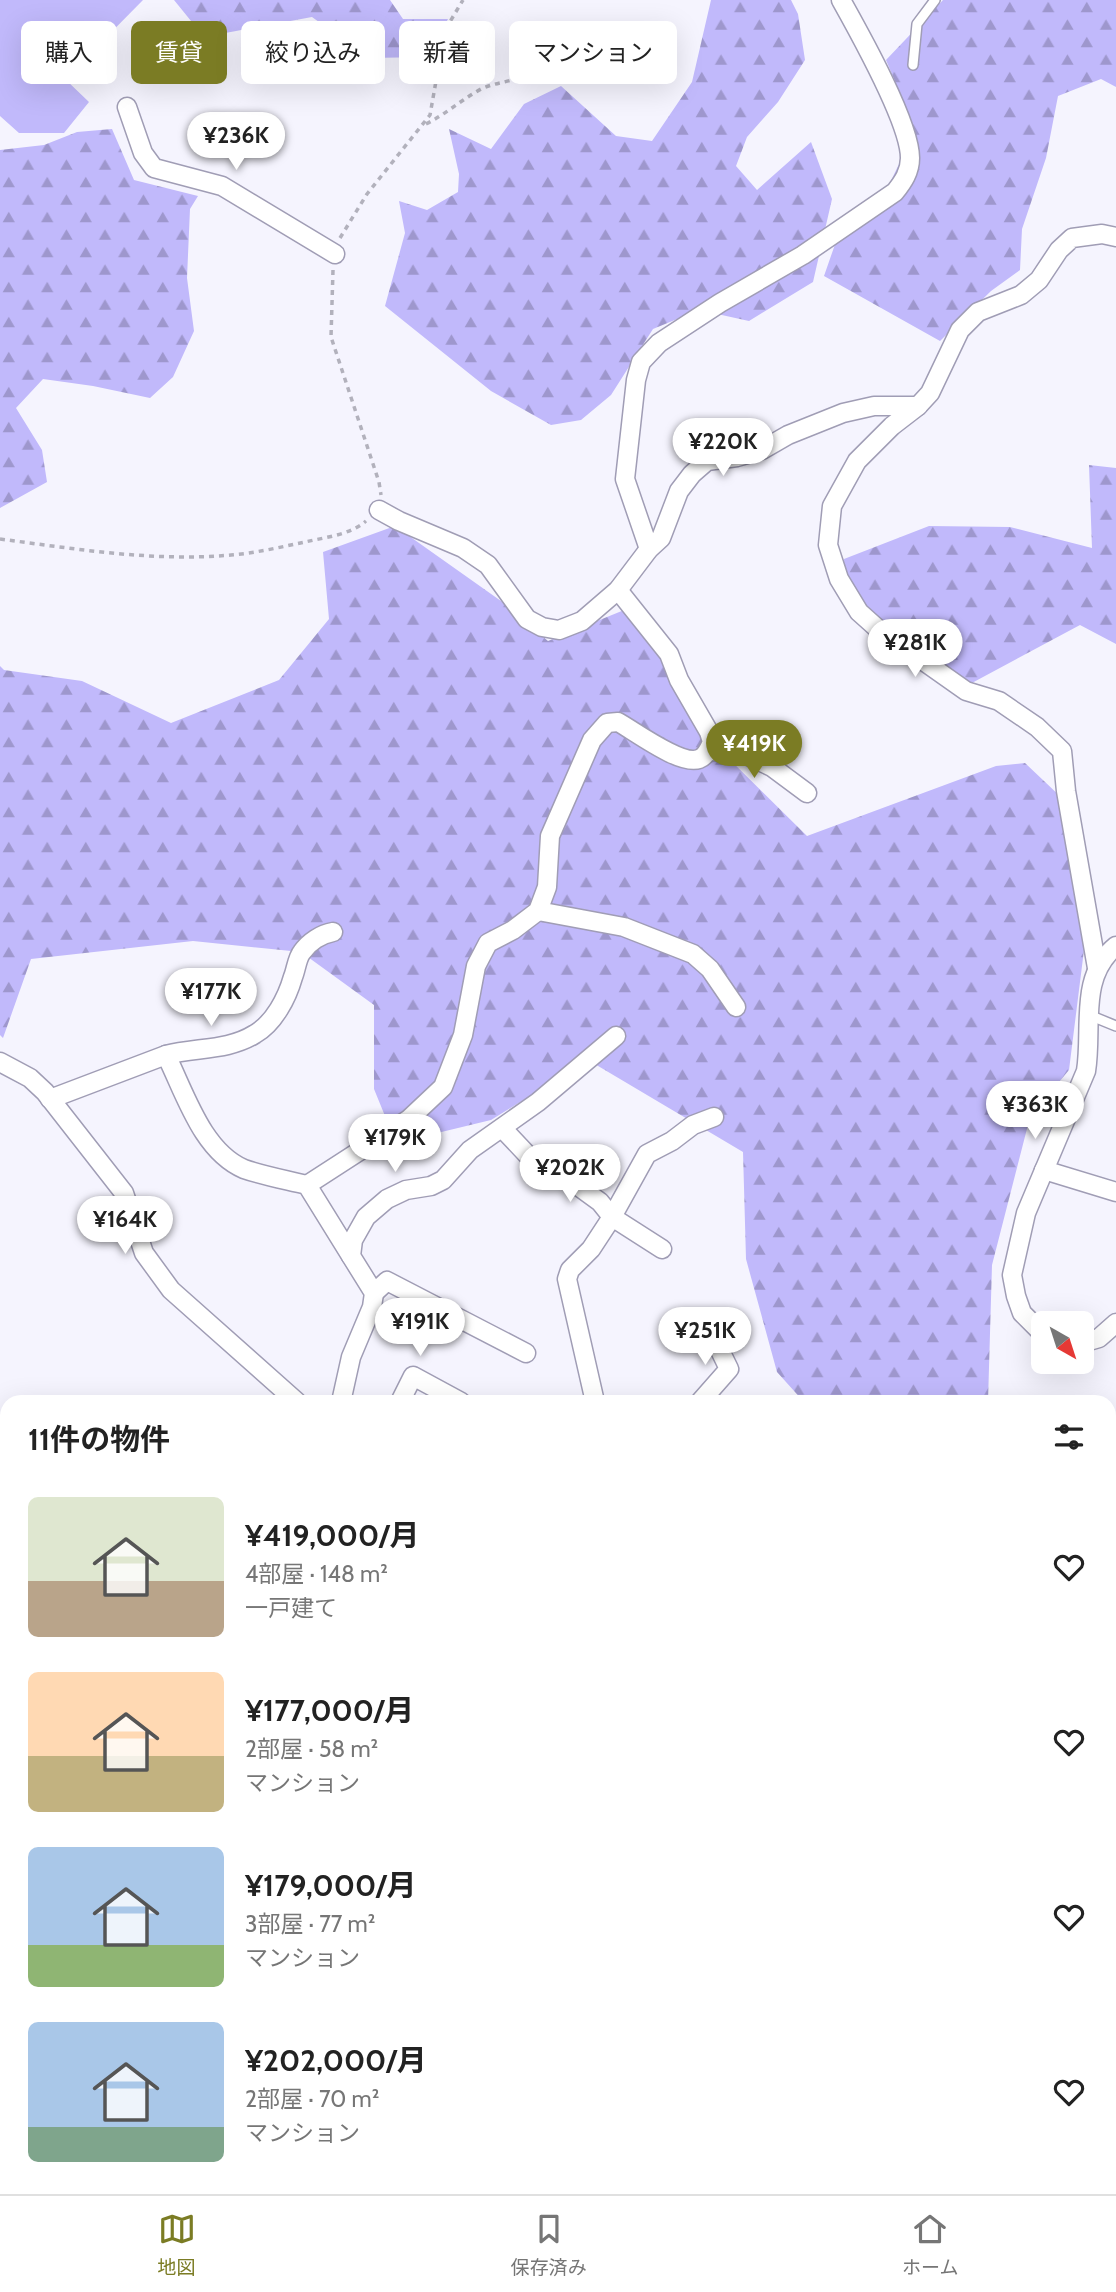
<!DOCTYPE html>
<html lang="ja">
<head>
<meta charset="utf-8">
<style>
	body { margin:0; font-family:Cabin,"Noto Sans JP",sans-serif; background:#f2f2f2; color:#222; height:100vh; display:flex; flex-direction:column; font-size:26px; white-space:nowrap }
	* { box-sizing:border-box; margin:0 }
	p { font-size:23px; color:#767676 }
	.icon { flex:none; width:38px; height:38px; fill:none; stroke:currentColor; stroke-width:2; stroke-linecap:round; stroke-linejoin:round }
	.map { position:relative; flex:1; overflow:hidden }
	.side { position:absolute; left:0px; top:1395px; width:1116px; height:800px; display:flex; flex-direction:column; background:#fff; border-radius:21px 21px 0 0; box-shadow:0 7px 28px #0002 }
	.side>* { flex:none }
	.hud { position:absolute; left:21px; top:21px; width:700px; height:63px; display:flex; gap:14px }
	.needle { width:46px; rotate:141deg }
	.fabs { position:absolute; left:1031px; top:1311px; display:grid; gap:14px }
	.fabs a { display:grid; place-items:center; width:63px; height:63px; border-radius:10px; background:#fff; box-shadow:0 7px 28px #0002; font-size:35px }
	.price { position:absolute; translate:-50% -60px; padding:0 16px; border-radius:24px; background:#fff; color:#222; font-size:23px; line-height:46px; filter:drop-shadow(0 2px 4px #0008) }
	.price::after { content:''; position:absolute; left:50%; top:42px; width:21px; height:16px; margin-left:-10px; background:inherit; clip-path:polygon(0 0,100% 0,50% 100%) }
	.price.selected { background:#7b7c24; color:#fff }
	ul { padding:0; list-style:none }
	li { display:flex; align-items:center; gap:21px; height:175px; padding:0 28px }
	li span { display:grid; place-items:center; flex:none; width:196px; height:140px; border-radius:10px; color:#555 }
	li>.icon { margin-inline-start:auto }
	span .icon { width:84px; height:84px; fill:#fffc; stroke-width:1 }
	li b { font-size:30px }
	h2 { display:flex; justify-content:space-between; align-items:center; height:84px; padding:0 28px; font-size:30px }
	.pill { padding:0 24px; border-radius:10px; background:#fff; box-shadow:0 7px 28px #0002; font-size:24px; line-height:63px }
	.pill.selected { background:#7b7c24; color:#fff }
	.tabs { display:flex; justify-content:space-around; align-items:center; height:98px; border-top:2px solid #e0e0e0; background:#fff; font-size:19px; color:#767676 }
	.tabs a { display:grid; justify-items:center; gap:4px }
	.tabs .selected { color:#7b7c24 }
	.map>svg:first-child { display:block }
	.forest { fill:url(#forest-firs) }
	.green { fill:#c1b9fb }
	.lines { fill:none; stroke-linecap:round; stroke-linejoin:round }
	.stream { stroke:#7f78aa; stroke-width:5 }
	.river { stroke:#9e95d8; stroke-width:33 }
	.service-casing { stroke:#a09db5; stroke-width:12 }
	.minor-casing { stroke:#a09db5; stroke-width:21 }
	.path { stroke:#b2b1bc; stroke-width:3.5; stroke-dasharray:5 5; stroke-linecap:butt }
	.service { stroke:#fff; stroke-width:9 }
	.minor { stroke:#fff; stroke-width:18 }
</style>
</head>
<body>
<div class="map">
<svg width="1116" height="2194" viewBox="0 0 1116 2194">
	<defs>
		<pattern id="forest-firs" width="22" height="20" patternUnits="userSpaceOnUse" patternTransform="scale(1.75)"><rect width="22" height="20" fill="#c1b9fb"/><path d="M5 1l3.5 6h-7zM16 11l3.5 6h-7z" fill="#9e97cd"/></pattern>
	</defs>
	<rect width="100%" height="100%" fill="#f5f4fe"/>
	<!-- forest -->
	<g class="forest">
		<polygon points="174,0 390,0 403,19 448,19 428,57 369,58 312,17 204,37"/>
		<polygon points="711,0 791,0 798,14 805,60 778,102 747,137 736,166 757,190 811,142 832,199 813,282 749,321 699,310 653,329 611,395 581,420 551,425 491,391 385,306 405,233 399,201 427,210 458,192 459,174 449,129 491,149 524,104 561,86 616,136 652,141 692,82"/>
		<polygon points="943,0 1116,0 1116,87 1101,79 1058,96 1046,158 1022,229 1020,270 991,291 940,341 824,276 840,230 875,214 911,139 902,98 886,60"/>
		<polygon points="112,129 134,180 198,196 190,209 187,278 194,331 173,377 150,398 93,386 43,379 16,408 42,450 47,482 0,508 0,150 44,145 77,132"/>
		<polygon points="1089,465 1116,468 1116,644 1080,625 970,684 890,631 845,583 844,559 929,526 1010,527 1092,548"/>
		<polygon points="395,526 501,601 548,641 634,606 712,742 807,836 996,766 1025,763 1063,799 1086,934 1069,1070 1030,1117 992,1265 988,1402 804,1402 777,1372 746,1259 743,1152 588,1060 491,1120 396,1143 374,1089 374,1005 301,952 193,941 31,959 3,1038 0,1035 0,666 4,670 82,681 171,723 279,680 329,619 323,552"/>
		<polygon points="1110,1537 1116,1541 1116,1709 1110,1707"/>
	</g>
	<!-- green -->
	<polygon class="green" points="0,0 143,0 65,79 89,102 64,133 19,133 0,116"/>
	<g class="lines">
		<!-- stream -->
		<polyline class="stream" points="561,2188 562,2194"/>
		<!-- river -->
		<g class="river">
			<polyline points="0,1769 7,1774"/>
			<polyline points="1110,2040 1116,2037"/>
		</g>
		<defs>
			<g id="service">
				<polyline points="913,65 917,24 935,0"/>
				<polyline points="1089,1015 1116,1026"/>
			</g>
			<g id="minor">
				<polyline points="127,107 143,153 154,168 222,186 335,254"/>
				<polyline points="918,406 892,426 857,461 832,506 828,545 839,579 859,612 878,629 966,691 999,701 1037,727 1062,751 1066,791 1097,968"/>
				<polyline points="379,510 399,521 463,548 488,565 527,619 542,627 559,630 582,621 618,590 649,549 661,538 679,491 692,474 707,461 737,457 762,450 788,435 843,413 874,406 918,406 930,393 960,330 978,312 1021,295 1039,280 1059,250 1072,238 1102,234 1116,237"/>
				<path d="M649 549 625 479 636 380 641 362 659 343 720 303 803 255 895 192C903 182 910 172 910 158 910 123 860 34 841 0"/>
				<polyline points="708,751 740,752 772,767 807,793"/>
				<polyline points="538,911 624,927 693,954 710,969 736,1007"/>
				<path d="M166 1055C185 1093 202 1151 244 1169 264 1176 287 1180 307 1185L351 1256"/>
				<polyline points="0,1062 30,1078 45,1092 124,1193 144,1253 171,1290 297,1402"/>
				<path d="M50 1099 166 1055C196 1047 228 1051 255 1034 274 1023 287 998 293 977 296 970 297 958 302 952 309 942 321 934 333 932"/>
				<polyline points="503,1129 536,1164 578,1186 600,1202 612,1217 662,1249"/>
				<polyline points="1044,1170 1116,1192"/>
				<path d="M307 1185 409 1119 443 1087 463 1035 476 966 488 943 513 930 538 911 547 887 550 836 592 740 607 723 618 722C636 732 681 766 699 759 707 756 709 748 712 742L709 732 679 680 669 654 618 590"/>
				<polyline points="374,1293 387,1281 526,1353"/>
				<path d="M1043 1334 1022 1313 1016 1296 1012 1275 1026 1213 1086 1071C1093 1028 1078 977 1116 946"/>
				<polyline points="1082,1343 1099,1338 1116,1323"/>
				<polyline points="341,1402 351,1357 372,1307 374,1293 351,1256 353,1240 366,1217 387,1199 406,1190 431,1186 443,1180 470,1150 538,1102 616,1036"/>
				<polyline points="400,1402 413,1376 461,1402"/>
				<polyline points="595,1402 567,1279 570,1270 591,1249 612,1217 647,1154 672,1141 693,1125 714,1117"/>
				<polyline points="700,1402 729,1369 711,1332"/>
				<polyline points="0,1461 7,1465"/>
				<polyline points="1110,1756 1116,1756"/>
				<polyline points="1110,1800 1116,1787"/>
				<polyline points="1110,1991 1116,1989"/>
				<polyline points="0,2063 7,2068"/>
				<polyline points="124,2188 131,2194"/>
				<polyline points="189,2194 194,2188"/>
				<polyline points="942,2194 963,2188"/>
			</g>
		</defs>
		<!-- service casing -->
		<use href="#service" class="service-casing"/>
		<!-- minor casing -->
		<use href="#minor" class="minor-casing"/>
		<!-- path -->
		<g class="path">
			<path d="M426 124C446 114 461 100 481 89 496 82 513 82 528 74 543 67 554 47 564 34"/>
			<polyline points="340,238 367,194 430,115 445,30 463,0"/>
			<polyline points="333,270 331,337 379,482 381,495"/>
			<path d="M0 539C76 549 155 562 231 555 256 553 281 547 305 542 326 537 350 535 366 521"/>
			<polyline points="0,1737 7,1742"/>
		</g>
		<!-- service -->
		<use href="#service" class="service"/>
		<!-- minor -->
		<use href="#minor" class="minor"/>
	</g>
</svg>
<div class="fabs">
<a><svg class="needle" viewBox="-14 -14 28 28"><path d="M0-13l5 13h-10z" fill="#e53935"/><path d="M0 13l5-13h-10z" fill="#767676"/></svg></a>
</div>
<b class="price" style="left:236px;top:172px">¥236K</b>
<b class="price" style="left:723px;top:478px">¥220K</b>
<b class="price" style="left:915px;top:679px">¥281K</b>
<b class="price selected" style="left:754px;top:780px">¥419K</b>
<b class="price" style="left:211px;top:1028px">¥177K</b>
<b class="price" style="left:1035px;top:1141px">¥363K</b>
<b class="price" style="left:395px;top:1174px">¥179K</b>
<b class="price" style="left:570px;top:1204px">¥202K</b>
<b class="price" style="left:125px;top:1256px">¥164K</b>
<b class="price" style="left:420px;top:1358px">¥191K</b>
<b class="price" style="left:705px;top:1367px">¥251K</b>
<div class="hud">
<a class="pill">購入</a>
<a class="pill selected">賃貸</a>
<a class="pill">絞り込み</a>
<a class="pill">新着</a>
<a class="pill">マンション</a>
</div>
<section class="side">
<h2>11件の物件<svg class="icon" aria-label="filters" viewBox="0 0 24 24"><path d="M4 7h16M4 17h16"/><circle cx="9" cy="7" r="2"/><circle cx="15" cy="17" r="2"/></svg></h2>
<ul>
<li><span style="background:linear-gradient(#dfe7d0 60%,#b9a48a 0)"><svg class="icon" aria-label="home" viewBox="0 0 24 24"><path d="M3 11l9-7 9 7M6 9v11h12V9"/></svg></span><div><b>¥419,000/月</b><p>4部屋 · 148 m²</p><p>一戸建て</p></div><svg class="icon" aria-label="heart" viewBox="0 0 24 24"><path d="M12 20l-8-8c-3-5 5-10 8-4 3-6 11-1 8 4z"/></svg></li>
<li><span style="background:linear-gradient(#ffd9b3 60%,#c2b280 0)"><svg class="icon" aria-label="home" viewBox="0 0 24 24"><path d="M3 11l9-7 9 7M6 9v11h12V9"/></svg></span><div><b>¥177,000/月</b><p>2部屋 · 58 m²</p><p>マンション</p></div><svg class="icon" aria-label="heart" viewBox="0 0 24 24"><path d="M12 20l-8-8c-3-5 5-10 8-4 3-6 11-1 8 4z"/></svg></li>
<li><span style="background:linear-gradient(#a9c7e8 70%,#8fb573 0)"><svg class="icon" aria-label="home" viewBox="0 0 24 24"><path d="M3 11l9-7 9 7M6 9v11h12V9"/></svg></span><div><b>¥179,000/月</b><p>3部屋 · 77 m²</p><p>マンション</p></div><svg class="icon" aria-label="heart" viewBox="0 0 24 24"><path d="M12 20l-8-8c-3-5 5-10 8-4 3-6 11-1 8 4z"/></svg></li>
<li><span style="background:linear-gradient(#a9c7e8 75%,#7fa58c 0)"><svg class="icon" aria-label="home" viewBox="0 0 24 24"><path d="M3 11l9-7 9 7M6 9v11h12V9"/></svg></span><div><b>¥202,000/月</b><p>2部屋 · 70 m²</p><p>マンション</p></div><svg class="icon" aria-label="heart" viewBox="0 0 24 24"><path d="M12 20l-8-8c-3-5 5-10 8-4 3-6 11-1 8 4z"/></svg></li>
</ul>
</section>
</div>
<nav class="tabs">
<a class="selected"><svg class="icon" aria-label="map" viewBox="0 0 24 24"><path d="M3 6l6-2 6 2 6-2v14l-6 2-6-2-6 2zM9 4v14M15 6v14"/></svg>地図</a>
<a><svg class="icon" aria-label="saved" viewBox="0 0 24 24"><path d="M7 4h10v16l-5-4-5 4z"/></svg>保存済み</a>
<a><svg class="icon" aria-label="home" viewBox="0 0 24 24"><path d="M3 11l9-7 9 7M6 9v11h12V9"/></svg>ホーム</a>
</nav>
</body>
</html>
